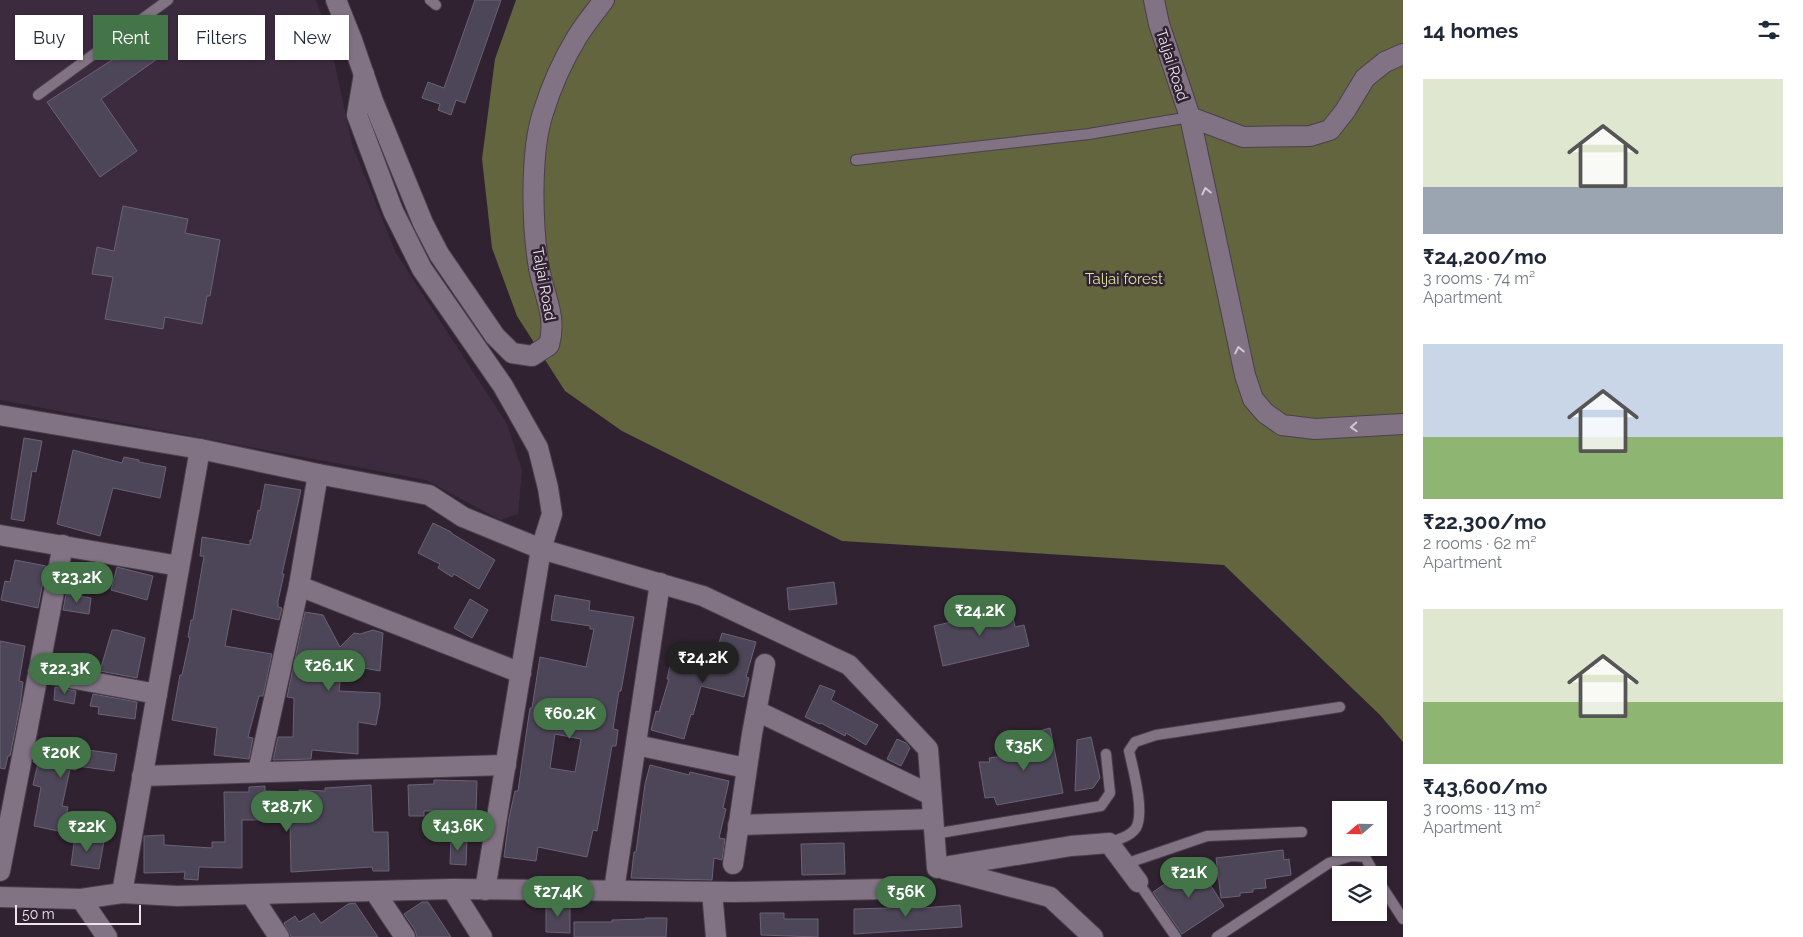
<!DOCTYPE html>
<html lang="en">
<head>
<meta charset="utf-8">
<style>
	body { margin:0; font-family:Raleway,sans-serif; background:#f2f2f3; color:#1f2937; height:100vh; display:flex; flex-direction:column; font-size:19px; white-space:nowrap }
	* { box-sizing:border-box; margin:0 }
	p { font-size:16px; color:#747a83 }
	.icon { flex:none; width:28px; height:28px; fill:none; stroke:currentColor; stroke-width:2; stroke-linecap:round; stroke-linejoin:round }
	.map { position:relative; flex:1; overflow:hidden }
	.sheet { display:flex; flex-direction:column; background:#fff; width:400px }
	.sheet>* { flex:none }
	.guide { position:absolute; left:15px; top:15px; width:475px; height:45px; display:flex; gap:10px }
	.needle { width:32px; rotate:250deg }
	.controls { position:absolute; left:1332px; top:801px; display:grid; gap:10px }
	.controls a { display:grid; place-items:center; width:55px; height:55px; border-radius:0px; background:#fff; box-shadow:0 1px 4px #0004; font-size:25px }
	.scale { position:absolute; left:15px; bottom:12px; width:126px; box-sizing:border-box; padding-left:5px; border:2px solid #ece3ed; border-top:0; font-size:14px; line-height:18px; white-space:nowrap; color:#ece3ed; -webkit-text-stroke:4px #302231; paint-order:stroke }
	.price { position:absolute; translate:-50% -42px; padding:0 11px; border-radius:18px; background:#437549; color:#fff; font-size:16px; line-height:32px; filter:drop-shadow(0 1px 2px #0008) }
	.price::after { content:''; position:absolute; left:50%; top:30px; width:15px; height:11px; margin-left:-8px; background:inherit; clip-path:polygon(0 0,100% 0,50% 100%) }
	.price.on { background:#222; color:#fff }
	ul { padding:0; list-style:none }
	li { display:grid; align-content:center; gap:10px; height:265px; padding:0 20px }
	li span { display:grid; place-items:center; height:155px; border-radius:0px; color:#555 }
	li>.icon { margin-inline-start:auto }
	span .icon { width:90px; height:90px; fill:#fffc; stroke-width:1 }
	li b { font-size:21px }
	h2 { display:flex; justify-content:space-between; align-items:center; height:60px; padding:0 20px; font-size:21px }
	.pill { padding:0 18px; border-radius:0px; background:#fff; box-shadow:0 1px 4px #0004; font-size:18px; line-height:45px }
	.pill.on { background:#437549; color:#fff }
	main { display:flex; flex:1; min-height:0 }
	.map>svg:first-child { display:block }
	.built { fill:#3c2b3e }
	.forest { fill:#62653d }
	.building { fill:#4d4658; stroke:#6a6276; fill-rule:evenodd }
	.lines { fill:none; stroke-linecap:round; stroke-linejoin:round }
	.lane-casing { stroke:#4a404c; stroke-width:12 }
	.street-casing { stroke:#4a404c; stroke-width:22 }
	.lane { stroke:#827384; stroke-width:10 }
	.street { stroke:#827384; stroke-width:20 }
	.oneway { stroke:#d2c7d3 }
	.labels { text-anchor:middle; stroke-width:5; stroke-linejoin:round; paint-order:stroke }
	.street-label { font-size:15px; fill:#ece3ed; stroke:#302231 }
	.park-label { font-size:15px; fill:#dce29c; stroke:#302231 }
</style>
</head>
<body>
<main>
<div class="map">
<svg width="1403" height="937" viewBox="0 0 1403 937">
	<rect width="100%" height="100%" fill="#302231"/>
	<!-- built -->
	<polygon class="built" points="0,0 316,0 329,37 352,144 396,253 507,424 522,470 518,514 500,520 426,480 0,400"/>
	<!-- forest -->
	<polygon class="forest" points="516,0 1403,0 1403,742 1380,715 1224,565 842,541 622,431 565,391 517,316 492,248 482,159 495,59"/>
	<!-- building -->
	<g class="building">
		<polygon points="475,0 501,0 465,103 456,100 451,115 438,110 440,104 422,98 428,82 444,88"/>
		<polygon points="143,40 157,59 101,99 137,151 100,177 47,102"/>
		<polygon points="123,206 188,219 185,233 220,240 210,296 207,296 202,324 165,317 163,329 105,319 113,277 92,274 97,247 114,251"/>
		<polygon points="24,438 42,441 36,472 32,471 24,521 11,519"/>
		<polygon points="73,450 122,463 124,457 139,460 139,462 166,467 160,498 113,488 100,536 57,524"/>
		<polygon points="265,484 301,490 282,574 284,574 278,601 278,607 282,608 279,620 232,609 225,646 272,654 263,696 259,696 248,737 253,738 249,759 214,755 217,728 172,720 180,675 182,675 190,638 188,637 191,620 193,620 204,556 200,556 202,537 250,545 250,540 252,540 258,510 260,511"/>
		<polygon points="433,523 451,532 451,533 495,560 479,589 454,574 452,577 438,568 440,564 418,553"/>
		<polygon points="15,560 46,566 38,608 1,600 5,581 10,582"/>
		<polygon points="117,567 153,576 147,600 111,590"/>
		<polygon points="834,582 837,604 789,610 787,588"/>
		<polygon points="66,594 91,598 89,614 63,610"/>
		<path d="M555 595 590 601 589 610 634 617 621 691H619L613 729 618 730 616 746H612L597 831 593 830 587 857 538 847 536 861 504 857 509 818 515 791H518L527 728 530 708H532L540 657 586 667 594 629H590V626L551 620ZM555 734 581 739 575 772 550 768Z"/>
		<polygon points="470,599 488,610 472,638 454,628"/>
		<polygon points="1011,608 1015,627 1024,625 1029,646 943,666 934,626"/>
		<polygon points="305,612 323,615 340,647 354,633 360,634 373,630 383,633 380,671 342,664 339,691 380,693 380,704 376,725 358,722 358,754 312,750 311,759 273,760 278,737 293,737 294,698 287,697"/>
		<polygon points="112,630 117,630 145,638 137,678 100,671"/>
		<polygon points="722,633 756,642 746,677 749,678 744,697 701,686 693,715 691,714 684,739 651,730 656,711 659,712 669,679 667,679 671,661 711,670"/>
		<polygon points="0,641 25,646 19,681 23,682 20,706 10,756 8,756 5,769 0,768"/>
		<polygon points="820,685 835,691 831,700 878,725 866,745 846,733 845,736 821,723 820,724 805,717"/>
		<polygon points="55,687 76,691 74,704 54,700"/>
		<polygon points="93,694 137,702 135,719 98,714 99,707 90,706"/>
		<polygon points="1050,728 1063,793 997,805 994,797 985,798 979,762 990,762 989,758 1025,753 1022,736"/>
		<polygon points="1091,737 1100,778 1093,788 1075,791 1077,740"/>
		<polygon points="897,739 906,743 910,748 901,766 887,759"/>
		<polygon points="37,742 87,751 88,750 117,754 114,771 77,766 76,770 70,769 62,806 68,807 63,832 34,826 41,787 33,785 38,763 33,762"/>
		<polygon points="650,765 689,775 690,772 729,781 723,808 726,809 719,838 725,839 722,860 714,858 712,880 631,878 634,852 636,852 645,784"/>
		<polygon points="434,780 477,781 476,811 424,811 424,816 409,816 408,785 434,784"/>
		<polygon points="371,785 373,832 388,832 389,871 373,871 372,867 291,872 290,822 273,821 273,820 242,820 242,868 199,867 198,880 184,879 185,872 144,873 144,836 164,835 164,845 212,848 212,842 225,842 224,792 249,792 249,787 265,786 265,791 299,792 299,790 325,791 325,788"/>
		<polygon points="75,836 104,841 99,869 71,865"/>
		<polygon points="451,838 467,839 466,865 450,864"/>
		<polygon points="844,843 845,874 802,875 801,844"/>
		<polygon points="1283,850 1284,860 1289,859 1291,875 1265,879 1266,888 1253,889 1253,892 1240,893 1240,896 1221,898 1216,858"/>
		<polygon points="1196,863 1224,906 1182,934 1153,892"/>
		<polygon points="910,899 910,909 960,905 962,927 854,934 854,909 890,908 890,901"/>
		<polygon points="422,902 428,902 451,937 417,937 415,930 404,914"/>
		<polygon points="355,903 378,937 291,937 284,923 295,916 299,922 314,913 321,923 348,904"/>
		<polygon points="546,904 570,904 570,933 546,932"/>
		<polygon points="760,913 784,913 784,919 818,919 818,937 761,935"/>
		<polygon points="645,918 667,918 666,937 574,937 574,922 612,922 612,920 645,919"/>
	</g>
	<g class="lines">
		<defs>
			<g id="lane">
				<polyline points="430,0 436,5"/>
				<polyline points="38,95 168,0"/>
				<polyline points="856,160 1089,134 1190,117"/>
				<polyline points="934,834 1101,806 1110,793 1106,754"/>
				<path d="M1109 843C1118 839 1130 837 1136 828 1145 812 1133 769 1129 751L1135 742 1156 735 1340 707"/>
				<polyline points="1125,864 1207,836 1302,832"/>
				<polyline points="1138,882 1176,937"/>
				<polyline points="1379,882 1403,919"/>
				<polyline points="1217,937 1329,863 1351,856 1365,857 1375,875"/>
			</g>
			<g id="street">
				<path d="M336 0 352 40 373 101 423 223 439 254 495 336 512 353 532 356 549 345C557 317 544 295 539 268 532 227 530 152 543 113 551 87 563 60 577 37 585 24 595 12 604 0"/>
				<polyline points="1154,0 1159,24 1190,117 1243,137 1310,136 1330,130 1345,111 1365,78 1385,62 1403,54"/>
				<polyline points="364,74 357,115 393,211 422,269 503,386 538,448 548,488 552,514 541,549 485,890"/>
				<polyline points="1190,117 1245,375 1253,399 1265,413 1282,425 1315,429 1403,424"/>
				<polyline points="0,415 200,449 318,474 429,495 463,517 541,549 703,596 849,665 928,749 937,868 1071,846 1109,843 1138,882"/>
				<polyline points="0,535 179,566"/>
				<polyline points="299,586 521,673"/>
				<polyline points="38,672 157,694"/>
				<polyline points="757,711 931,795"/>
				<polyline points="636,745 746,768"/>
				<polyline points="258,772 299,586 318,474"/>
				<polyline points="142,776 506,765"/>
				<polyline points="738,825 933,819"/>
				<polyline points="733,864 752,734 765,664"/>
				<polyline points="944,869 1050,897 1093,937"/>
				<polyline points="0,871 63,545"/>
				<polyline points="452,889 482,937"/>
				<polyline points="614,890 660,583"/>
				<polyline points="375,892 405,937"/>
				<polyline points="712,892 716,937"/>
				<polyline points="122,893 200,449"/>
				<polyline points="251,894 279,937"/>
				<polyline points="0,897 81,899 122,893 177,896 452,889 734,892 890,889"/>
				<polyline points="81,899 107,937"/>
			</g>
		</defs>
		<!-- lane casing -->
		<use href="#lane" class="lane-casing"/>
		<!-- street casing -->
		<use href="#street" class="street-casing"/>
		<!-- lane -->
		<use href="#lane" class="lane"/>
		<!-- street -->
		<use href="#street" class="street"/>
	</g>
	<!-- one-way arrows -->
	<defs><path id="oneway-chevron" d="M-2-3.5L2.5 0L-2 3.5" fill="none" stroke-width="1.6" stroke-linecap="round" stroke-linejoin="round" transform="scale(1.25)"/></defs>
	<g class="oneway">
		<use href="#oneway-chevron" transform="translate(1206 191) rotate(-102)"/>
		<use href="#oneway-chevron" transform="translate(1239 350) rotate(-102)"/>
		<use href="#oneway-chevron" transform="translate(1354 427) rotate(177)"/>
	</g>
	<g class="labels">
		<!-- street labels -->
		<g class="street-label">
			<text transform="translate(1172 65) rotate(72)" y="5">Taljai Road</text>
			<text transform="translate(544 284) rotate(80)" y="5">Taljai Road</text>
		</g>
		<!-- park labels -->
		<g class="park-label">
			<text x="1124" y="284">Taljai forest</text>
		</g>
	</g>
</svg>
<div class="controls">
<a><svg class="needle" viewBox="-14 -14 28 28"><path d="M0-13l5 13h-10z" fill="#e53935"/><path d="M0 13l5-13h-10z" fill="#747a83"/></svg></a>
<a><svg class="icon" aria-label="layers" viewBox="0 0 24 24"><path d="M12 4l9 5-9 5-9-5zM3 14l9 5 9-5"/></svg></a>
</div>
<div class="scale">50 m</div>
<b class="price" style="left:77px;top:604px">₹23.2K</b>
<b class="price" style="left:980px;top:637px">₹24.2K</b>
<b class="price on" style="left:703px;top:684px">₹24.2K</b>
<b class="price" style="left:329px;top:692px">₹26.1K</b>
<b class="price" style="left:65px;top:695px">₹22.3K</b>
<b class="price" style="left:570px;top:740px">₹60.2K</b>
<b class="price" style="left:1024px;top:772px">₹35K</b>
<b class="price" style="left:61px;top:779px">₹20K</b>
<b class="price" style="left:287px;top:833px">₹28.7K</b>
<b class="price" style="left:458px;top:852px">₹43.6K</b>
<b class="price" style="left:87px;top:853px">₹22K</b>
<b class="price" style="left:1189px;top:899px">₹21K</b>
<b class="price" style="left:558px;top:918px">₹27.4K</b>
<b class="price" style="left:906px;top:918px">₹56K</b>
<div class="guide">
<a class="pill">Buy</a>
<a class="pill on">Rent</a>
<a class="pill">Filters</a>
<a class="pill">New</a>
</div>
</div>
<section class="sheet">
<h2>14 homes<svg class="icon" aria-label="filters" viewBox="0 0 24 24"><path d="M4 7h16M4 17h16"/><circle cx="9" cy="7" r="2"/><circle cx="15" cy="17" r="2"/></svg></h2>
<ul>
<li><span style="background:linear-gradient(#dfe7d0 70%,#9aa5b1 0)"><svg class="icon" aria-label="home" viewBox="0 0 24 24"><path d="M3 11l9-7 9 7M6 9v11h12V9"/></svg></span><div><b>₹24,200/mo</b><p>3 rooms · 74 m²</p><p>Apartment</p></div></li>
<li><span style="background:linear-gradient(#c9d6e8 60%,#8fb573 0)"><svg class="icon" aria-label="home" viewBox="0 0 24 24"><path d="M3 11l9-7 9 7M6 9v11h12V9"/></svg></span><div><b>₹22,300/mo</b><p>2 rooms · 62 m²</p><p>Apartment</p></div></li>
<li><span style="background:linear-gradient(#dfe7d0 60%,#8fb573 0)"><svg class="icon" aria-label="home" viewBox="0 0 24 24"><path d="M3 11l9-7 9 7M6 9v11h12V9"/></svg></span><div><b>₹43,600/mo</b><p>3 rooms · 113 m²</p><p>Apartment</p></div></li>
</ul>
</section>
</main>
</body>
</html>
